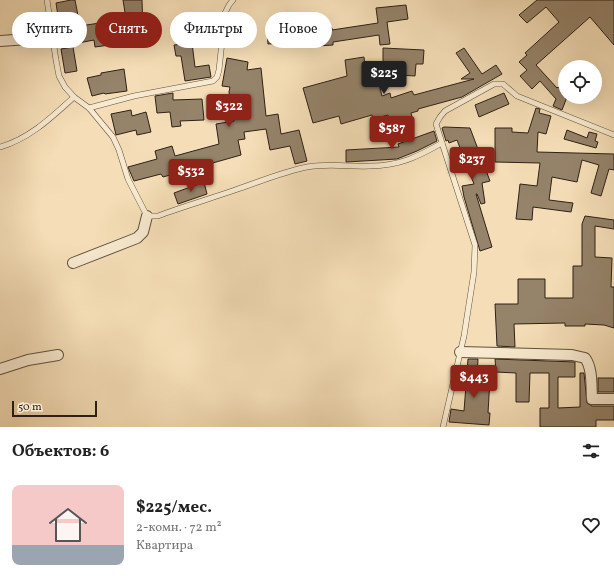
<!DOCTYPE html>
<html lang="ru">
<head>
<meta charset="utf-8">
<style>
	body { margin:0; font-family:Vollkorn,serif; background:#f6f6f6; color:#222; height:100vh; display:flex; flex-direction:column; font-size:15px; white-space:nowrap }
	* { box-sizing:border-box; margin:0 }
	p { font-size:13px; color:#767676 }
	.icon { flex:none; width:22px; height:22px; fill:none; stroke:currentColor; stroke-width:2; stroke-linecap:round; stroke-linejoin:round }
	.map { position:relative; height:427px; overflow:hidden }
	.details { display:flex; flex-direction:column; background:#fff; flex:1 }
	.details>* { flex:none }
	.top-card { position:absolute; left:12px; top:12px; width:400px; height:36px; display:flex; gap:8px }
	.fabs { position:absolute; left:558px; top:60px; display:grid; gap:8px }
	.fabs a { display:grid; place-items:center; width:44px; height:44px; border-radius:50%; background:#fff; box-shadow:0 4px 16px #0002; font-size:20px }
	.scale { position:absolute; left:12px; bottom:10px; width:85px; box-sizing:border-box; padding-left:4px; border:2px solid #2e2016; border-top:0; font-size:11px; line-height:14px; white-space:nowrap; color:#2e2016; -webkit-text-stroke:3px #f8ead0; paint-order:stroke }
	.price { position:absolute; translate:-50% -34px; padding:0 9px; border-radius:4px; background:#8f2418; color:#fff; font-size:13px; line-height:26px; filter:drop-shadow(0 1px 2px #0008) }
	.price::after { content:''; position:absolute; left:50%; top:24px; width:12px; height:9px; margin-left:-6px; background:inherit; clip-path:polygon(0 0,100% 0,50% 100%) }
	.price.on { background:#222; color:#fff }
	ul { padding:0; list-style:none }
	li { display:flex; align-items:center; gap:12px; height:100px; padding:0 12px }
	li span { display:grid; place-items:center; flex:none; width:112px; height:80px; border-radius:8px; color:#555 }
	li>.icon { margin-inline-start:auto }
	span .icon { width:48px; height:48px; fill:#fffc; stroke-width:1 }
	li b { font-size:17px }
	h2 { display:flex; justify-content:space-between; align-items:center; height:48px; padding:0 12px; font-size:17px }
	.pill { padding:0 14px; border-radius:18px; background:#fff; box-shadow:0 4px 16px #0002; font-size:14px; line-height:36px }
	.pill.on { background:#8f2418; color:#fff }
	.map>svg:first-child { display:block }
	.building { fill:#95836a; stroke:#2e2016 }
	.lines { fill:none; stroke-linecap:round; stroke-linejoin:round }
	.lane-casing { stroke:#60503e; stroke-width:6 }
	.street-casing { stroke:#60503e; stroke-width:12 }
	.lane { stroke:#f8ead0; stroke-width:5 }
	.street { stroke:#f8ead0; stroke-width:10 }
</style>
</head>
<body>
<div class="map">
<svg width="614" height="427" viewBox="0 0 614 427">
	<rect width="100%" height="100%" fill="#f5deb7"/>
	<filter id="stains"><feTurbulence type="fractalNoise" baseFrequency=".005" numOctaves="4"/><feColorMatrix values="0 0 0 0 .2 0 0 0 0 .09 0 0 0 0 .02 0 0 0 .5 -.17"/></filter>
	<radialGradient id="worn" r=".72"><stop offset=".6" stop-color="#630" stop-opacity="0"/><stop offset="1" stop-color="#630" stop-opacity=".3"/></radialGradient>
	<!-- building -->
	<g class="building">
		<polygon points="71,0 75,0 80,26 126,19 123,0 142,0 143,33 115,34 117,44 95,47 94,40 73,44 68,14 58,16 56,3"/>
		<polygon points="537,0 614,0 614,45 590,17 536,65 557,88 558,87 565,93 565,97 567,97 562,110 553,106 556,99 540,81 532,89 520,76 527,70 519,62 527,55 525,53 559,22 546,7 527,23 519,15"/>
		<polygon points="406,5 408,19 387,22 390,44 380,45 379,35 333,42 333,45 302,47 302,42 268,44 267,30 295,28 295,30 332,28 332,30 378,23 376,8"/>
		<polygon points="194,14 218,15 218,28 194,27"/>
		<polygon points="192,43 195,67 209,65 211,77 185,81 181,56 176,56 174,45"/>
		<polygon points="73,47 77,71 65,73 61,49"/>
		<polygon points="383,48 424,50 423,64 416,64 415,76 383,74"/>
		<polygon points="464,48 482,74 496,65 502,74 462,97 418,109 418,111 411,113 413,121 392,127 388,115 373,119 372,115 341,124 339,116 313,123 303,88 347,76 345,60 364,57 366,75 376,72 382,96 390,93 391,98 412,91 414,95 474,79 461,79 470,73 456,53"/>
		<polygon points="227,58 248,62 247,70 261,68 266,116 278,114 281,134 299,130 307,161 295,164 290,146 270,150 266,129 244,132 245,139 238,140 241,155 163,177 161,174 134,181 128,167 157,159 155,151 172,146 175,156 219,144 216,124 234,121 229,92 230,87 222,86"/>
		<polygon points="124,69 127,91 105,94 104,93 92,96 87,78 101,75 101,73"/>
		<polygon points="173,93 173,100 202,99 204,120 180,121 181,126 172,127 170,112 157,113 155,96"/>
		<polygon points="504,93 509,104 479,117 475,105"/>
		<polygon points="536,108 540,109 539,113 551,116 546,134 538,132 537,152 614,154 614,170 609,169 601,196 591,193 599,165 582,160 577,182 552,177 549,200 573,203 571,212 533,207 532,220 516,219 520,184 537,186 540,163 495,162 495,128 512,128 512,132 528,133"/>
		<polygon points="131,110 132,116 146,112 151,132 137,135 136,130 116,135 111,114"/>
		<polygon points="444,127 470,128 490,181 482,183 485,203 481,204 477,194 476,194 492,247 480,251 464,197 462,186 474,184 457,140 449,143 448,140 446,141 442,128"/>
		<polygon points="567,130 587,138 589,132 597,134 595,141 598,142 596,148 564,139"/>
		<polygon points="434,131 437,141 417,151 397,159 346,162 346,150 399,147 398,144"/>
		<polygon points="204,182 207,194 178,204 174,193"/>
		<polygon points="585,216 614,220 614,229 595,226 595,257 612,258 611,287 614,287 614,328 604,325 585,324 585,326 565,326 565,323 514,324 515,347 497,346 495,304 518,304 518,279 545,279 545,298 573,298 573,266 582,266 582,224"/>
		<polygon points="468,359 478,359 477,378 490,378 488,413 490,413 489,425 449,422 451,409 464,411"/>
		<polygon points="495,359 575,362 575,377 558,377 558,408 580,407 580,373 584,373 587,403 592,406 614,406 614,420 596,420 596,427 540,427 540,408 549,408 549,373 530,373 529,402 516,402 516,373 496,372"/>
		<rect x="598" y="378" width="16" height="14"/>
	</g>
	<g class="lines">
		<defs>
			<g id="lane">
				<path d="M47 0 56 60 59 76 65 87 74 97 89 108 113 137 119 150 128 179 147 216H158L166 213C188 205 212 198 235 190 259 182 282 172 307 167 329 163 349 167 370 166 399 166 417 157 442 143L436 124 440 117 445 111 494 84H503L517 96 614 135"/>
				<polyline points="89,108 134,96 213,81 217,77 219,70 225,13 229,5 233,0"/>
				<polyline points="442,143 475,245 474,272 464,336 443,427"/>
				<path d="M0 147C29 139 52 117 74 97"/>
			</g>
			<g id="street">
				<polyline points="0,41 43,38"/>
				<polyline points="73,263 137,238 143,232 147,216"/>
				<path d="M460 352 572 355 585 358C593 369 591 386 592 399H614"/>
				<polyline points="0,369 28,360 58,355"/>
			</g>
		</defs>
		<!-- lane casing -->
		<use href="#lane" class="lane-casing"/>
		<!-- street casing -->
		<use href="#street" class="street-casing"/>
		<!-- lane -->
		<use href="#lane" class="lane"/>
		<!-- street -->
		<use href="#street" class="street"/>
	</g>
	<rect width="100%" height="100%" filter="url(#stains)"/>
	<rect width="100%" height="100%" fill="url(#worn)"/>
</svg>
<div class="fabs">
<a><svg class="icon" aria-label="locate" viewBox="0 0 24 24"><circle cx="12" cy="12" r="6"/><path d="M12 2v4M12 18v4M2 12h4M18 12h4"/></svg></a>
</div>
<div class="scale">50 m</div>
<b class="price on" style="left:384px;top:95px">$225</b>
<b class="price" style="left:229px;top:128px">$322</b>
<b class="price" style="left:392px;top:150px">$587</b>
<b class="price" style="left:472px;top:181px">$237</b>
<b class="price" style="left:191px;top:193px">$532</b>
<b class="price" style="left:474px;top:399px">$443</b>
<div class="top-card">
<a class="pill">Купить</a>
<a class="pill on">Снять</a>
<a class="pill">Фильтры</a>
<a class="pill">Новое</a>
</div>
</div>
<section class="details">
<h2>Объектов: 6<svg class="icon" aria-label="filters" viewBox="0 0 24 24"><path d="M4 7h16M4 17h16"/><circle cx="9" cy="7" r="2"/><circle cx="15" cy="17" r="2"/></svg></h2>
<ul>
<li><span style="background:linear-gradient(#f6c9c9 75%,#9aa5b1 0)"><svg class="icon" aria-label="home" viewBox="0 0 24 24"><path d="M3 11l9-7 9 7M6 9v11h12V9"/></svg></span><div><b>$225/мес.</b><p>2-комн. · 72 m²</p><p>Квартира</p></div><svg class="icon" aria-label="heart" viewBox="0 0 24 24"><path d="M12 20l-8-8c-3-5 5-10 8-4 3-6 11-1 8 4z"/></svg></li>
</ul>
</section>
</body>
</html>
